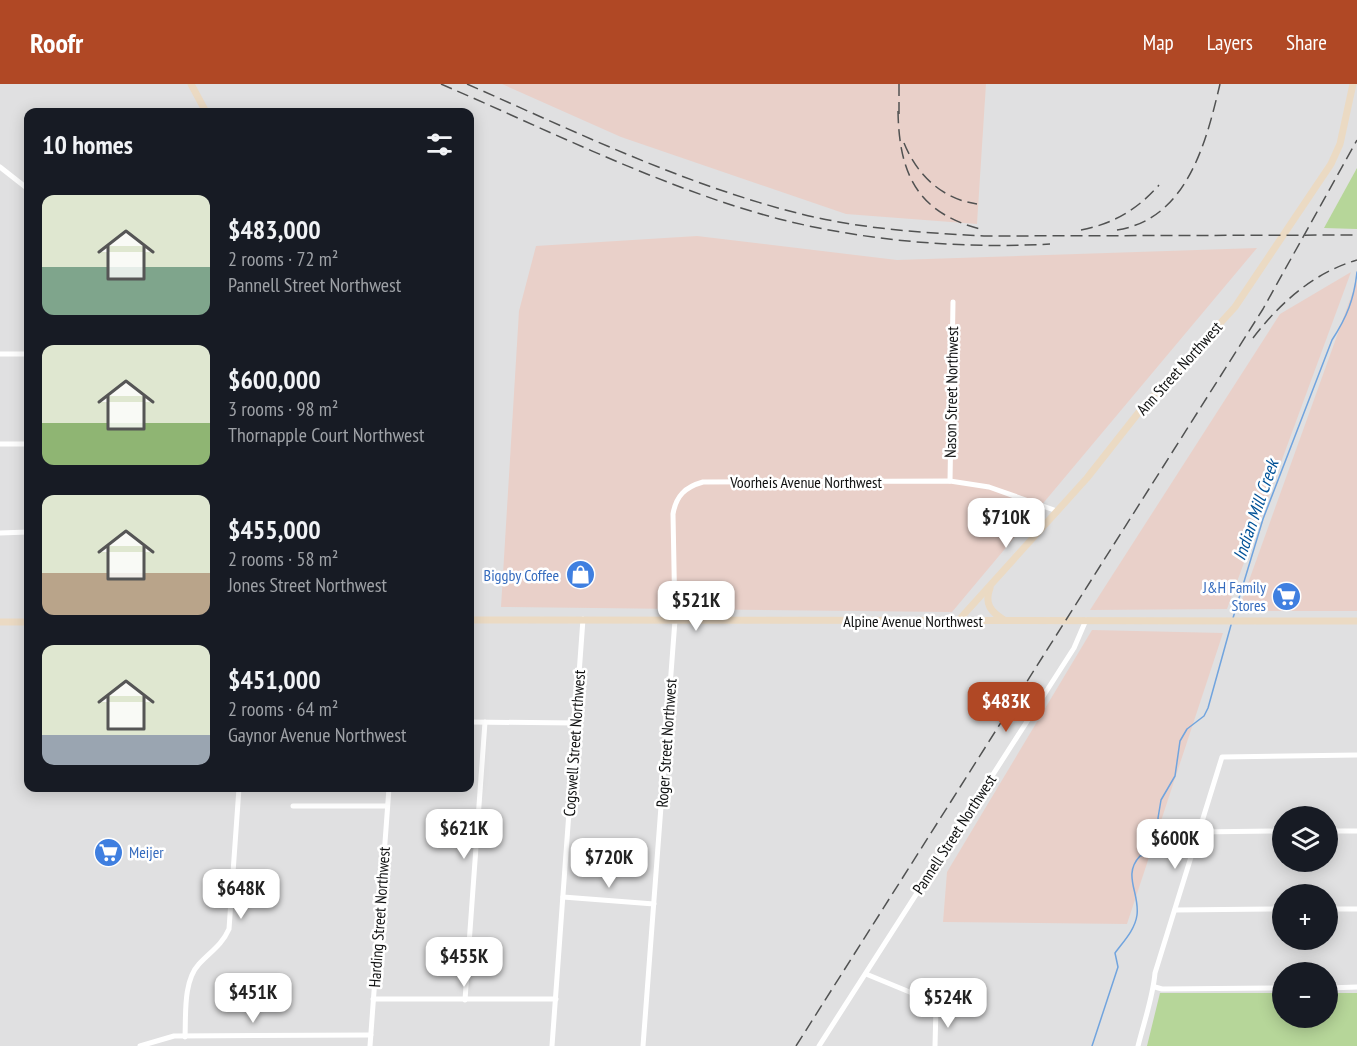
<!DOCTYPE html>
<html lang="en">
<head>
<meta charset="utf-8">
<style>
	body { margin:0; font-family:"PT Sans Narrow",sans-serif; background:#20242c; color:#f1f3f6; height:100vh; display:flex; flex-direction:column; font-size:22px; white-space:nowrap }
	* { box-sizing:border-box; margin:0 }
	p { font-size:20px; color:#9ea1a6 }
	.icon { flex:none; width:33px; height:33px; fill:none; stroke:currentColor; stroke-width:2; stroke-linecap:round; stroke-linejoin:round }
	.map { position:relative; flex:1; overflow:hidden }
	.drawer { position:absolute; left:24px; top:24px; width:450px; height:684px; display:flex; flex-direction:column; background:#171b24; border-radius:12px; box-shadow:0 3px 15px #0003 }
	.drawer>* { flex:none }
	.buttons { position:absolute; left:1272px; top:722px; display:grid; gap:12px }
	.buttons a { display:grid; place-items:center; width:66px; height:66px; border-radius:50%; background:#171b24; box-shadow:0 3px 15px #0003; font-size:30px }
	.price { position:absolute; translate:-50% -51px; padding:0 14px; border-radius:12px; background:#fff; color:#222; font-size:20px; line-height:39px; filter:drop-shadow(0 2px 3px #0008) }
	.price::after { content:''; position:absolute; left:50%; top:36px; width:18px; height:14px; margin-left:-9px; background:inherit; clip-path:polygon(0 0,100% 0,50% 100%) }
	.price.current { background:#b04825; color:#fff }
	ul { padding:0; list-style:none }
	li { display:flex; align-items:center; gap:18px; height:150px; padding:0 18px }
	li span { display:grid; place-items:center; flex:none; width:168px; height:120px; border-radius:12px; color:#555 }
	li>.icon { margin-inline-start:auto }
	span .icon { width:72px; height:72px; fill:#fffc; stroke-width:1 }
	li b { font-size:26px }
	h2 { display:flex; justify-content:space-between; align-items:center; height:72px; padding:0 18px; font-size:26px }
	header { display:flex; align-items:center; gap:36px; box-sizing:border-box; height:84px; padding:0 30px; background:#b04825; color:#fff }
	header strong { font-size:28px }
	nav { display:flex; gap:33px; margin-inline-start:auto; font-size:21px }
	.map>svg:first-child { display:block }
	.industrial { fill:#e9d0c9 }
	.green { fill:#b6d699 }
	.lines { fill:none; stroke-linecap:round; stroke-linejoin:round }
	.stream { stroke:#71a4de; stroke-width:1.5 }
	.minor { stroke:#fff; stroke-width:5 }
	.secondary { stroke:#ebdac3; stroke-width:7 }
	.rail { stroke:#515252; stroke-width:1.5; stroke-dasharray:12 6; stroke-linecap:butt }
	.labels { text-anchor:middle; stroke-width:5; stroke-linejoin:round; paint-order:stroke }
	.street-label { font-size:16px; fill:#101111; stroke:#fff }
	.shop-label { font-size:16px; fill:#366cbe; stroke:#fff; text-anchor:end }
	.water-label { font-size:18px; font-style:italic; fill:#025398; stroke:#fff }
</style>
</head>
<body>
<header>
<strong>Roofr</strong>
<nav><a>Map</a><a>Layers</a><a>Share</a></nav>
</header>
<div class="map">
<svg width="1357" height="962" viewBox="0 0 1357 962">
	<rect width="100%" height="100%" fill="#e0e0e1"/>
	<!-- industrial -->
	<g class="industrial">
		<polygon points="502,0 986,0 977,140 846,130 621,53"/>
		<polygon points="697,152 897,176 1257,164 952,528 501,523 519,227 536,162"/>
		<polygon points="1351,188 1227,525 1090,526 1280,230"/>
		<polygon points="1357,196 1357,527 1238,527"/>
		<polygon points="1092,546 1223,549 1127,840 943,838 947,788"/>
	</g>
	<!-- green -->
	<g class="green">
		<polygon points="1357,84 1357,145 1324,144"/>
		<polygon points="1160,909 1282,909 1282,933 1328,933 1328,909 1357,909 1357,962 1147,962"/>
	</g>
	<g class="lines">
		<!-- stream -->
		<g class="stream">
			<path d="M1233 534 1263 435 1332 256C1347 233 1354 215 1357 188"/>
			<path d="M1092 962 1118 883 1115 869C1123 858 1135 846 1137 831 1140 809 1122 791 1140 772L1155 769 1161 761 1158 734 1161 716 1175 692 1180 657 1187 645 1204 632 1208 624 1231 541"/>
		</g>
		<!-- minor -->
		<g class="minor">
			<polyline points="0,83 28,105"/>
			<polyline points="0,270 28,270"/>
			<polyline points="0,360 28,360"/>
			<polyline points="950,397 953,218"/>
			<polyline points="0,449 28,448"/>
			<polyline points="470,638 576,639"/>
			<polyline points="293,722 387,722"/>
			<polyline points="1328,747 1357,747"/>
			<polyline points="1199,748 1282,747"/>
			<polyline points="563,813 654,820"/>
			<polyline points="1328,825 1357,825"/>
			<polyline points="1175,826 1282,825"/>
			<polyline points="866,890 929,916 936,922 935,962"/>
			<polyline points="1155,903 1162,905 1282,904"/>
			<polyline points="1328,904 1357,903"/>
			<polyline points="373,915 556,915"/>
			<polyline points="465,916 485,638"/>
			<path d="M185 953C186 931 183 897 199 880 210 868 222 861 229 845L239 704"/>
			<polyline points="140,962 174,952 371,951"/>
			<polyline points="370,962 389,704"/>
			<polyline points="552,962 583,535"/>
			<path d="M643 962 675 536 673 430C676 412 685 403 703 398L950 397 989 403 1057 427"/>
			<polyline points="819,962 1074,564 1086,536"/>
			<path d="M1138 962C1144 938 1153 913 1155 889L1222 673 1357 671"/>
		</g>
		<!-- secondary -->
		<g class="secondary">
			<polyline points="191,0 206,28"/>
			<path d="M990 504C984 520 991 528 1004 536"/>
			<polyline points="470,536 1357,537"/>
			<polyline points="0,538 28,538"/>
			<polyline points="957,538 1087,394 1139,328 1235,223 1331,80 1340,60 1353,0"/>
		</g>
		<!-- rail -->
		<g class="rail">
			<path d="M441 0C550 47 665 105 779 135 866 157 961 165 1050 160"/>
			<path d="M467 0C576 48 685 101 801 130 862 145 924 149 986 152L1357 151"/>
			<polyline points="899,0 899,36"/>
			<path d="M898 27C899 91 918 130 984 146"/>
			<path d="M904 59C917 91 942 115 977 120"/>
			<path d="M1081 146C1113 140 1138 125 1159 101"/>
			<path d="M1117 146C1187 135 1206 59 1220 0"/>
			<path d="M1253 254C1280 219 1313 189 1357 176"/>
			<polyline points="796,962 1263,225 1357,56"/>
		</g>
	</g>
	<!-- icons -->
	<defs>
		<symbol id="shop-disc" viewBox="-11 -11 22 22"><circle r="9.5" fill="#3f7fe0" stroke="#fff"/><path d="M-5-2.5h2.3a2.7 3.5 0 0 1 5.4 0H5L5.5 6h-11ZM-1.5-2.5h3a1.5 2.3 0 0 0-3 0Z" fill="#fff"/></symbol>
		<symbol id="supermarket-disc" viewBox="-11 -11 22 22"><circle r="9.5" fill="#3f7fe0" stroke="#fff"/><path d="M-6-5.5h2.5l.6 2H6L4.5 2H-2.5L-4.4-4H-6ZM-1.5 3.2a1.3 1.3 0 1 0 .1 0ZM3 3.2a1.3 1.3 0 1 0 .1 0Z" fill="#fff"/></symbol>
	</defs>
	<g fill-rule="evenodd">
		<use href="#shop-disc" x="564" y="474" width="33" height="33"/>
		<use href="#supermarket-disc" x="1270" y="496" width="33" height="33"/>
		<use href="#supermarket-disc" x="92" y="752" width="33" height="33"/>
	</g>
	<g class="labels">
		<!-- street labels -->
		<g class="street-label">
			<text transform="translate(1179 284) rotate(-48)" y="6">Ann Street Northwest</text>
			<text transform="translate(951 308) rotate(-89)" y="6">Nason Street Northwest</text>
			<text x="806" y="404">Voorheis Avenue Northwest</text>
			<text x="913" y="543">Alpine Avenue Northwest</text>
			<text transform="translate(574 659) rotate(-86)" y="6">Cogswell Street Northwest</text>
			<text transform="translate(666 659) rotate(-86)" y="6">Roger Street Northwest</text>
			<text transform="translate(954 750) rotate(-57)" y="6">Pannell Street Northwest</text>
			<text transform="translate(379 833) rotate(-86)" y="6">Harding Street Northwest</text>
		</g>
		<!-- shop labels -->
		<g class="shop-label">
			<text x="559" y="497">Biggby Coffee</text>
			<text x="1266" y="509">J&amp;H Family<tspan x="1266" dy="18">Stores</tspan></text>
			<text x="129" y="774" text-anchor="start">Meijer</text>
		</g>
		<!-- water labels -->
		<g class="water-label">
			<text transform="translate(1256 426) rotate(-71)" y="6">Indian Mill Creek</text>
		</g>
	</g>
</svg>
<div class="buttons">
<a><svg class="icon" aria-label="layers" viewBox="0 0 24 24"><path d="M12 4l9 5-9 5-9-5zM3 14l9 5 9-5"/></svg></a>
<a>+</a>
<a>−</a>
</div>
<b class="price" style="left:1006px;top:465px">$710K</b>
<b class="price" style="left:696px;top:548px">$521K</b>
<b class="price current" style="left:1006px;top:649px">$483K</b>
<b class="price" style="left:464px;top:776px">$621K</b>
<b class="price" style="left:1175px;top:786px">$600K</b>
<b class="price" style="left:609px;top:805px">$720K</b>
<b class="price" style="left:241px;top:836px">$648K</b>
<b class="price" style="left:464px;top:904px">$455K</b>
<b class="price" style="left:253px;top:940px">$451K</b>
<b class="price" style="left:948px;top:945px">$524K</b>
<section class="drawer">
<h2>10 homes<svg class="icon" aria-label="filters" viewBox="0 0 24 24"><path d="M4 7h16M4 17h16"/><circle cx="9" cy="7" r="2"/><circle cx="15" cy="17" r="2"/></svg></h2>
<ul>
<li><span style="background:linear-gradient(#dfe7d0 60%,#7fa58c 0)"><svg class="icon" aria-label="home" viewBox="0 0 24 24"><path d="M3 11l9-7 9 7M6 9v11h12V9"/></svg></span><div><b>$483,000</b><p>2 rooms · 72 m²</p><p>Pannell Street Northwest</p></div></li>
<li><span style="background:linear-gradient(#dfe7d0 65%,#8fb573 0)"><svg class="icon" aria-label="home" viewBox="0 0 24 24"><path d="M3 11l9-7 9 7M6 9v11h12V9"/></svg></span><div><b>$600,000</b><p>3 rooms · 98 m²</p><p>Thornapple Court Northwest</p></div></li>
<li><span style="background:linear-gradient(#dfe7d0 65%,#b9a48a 0)"><svg class="icon" aria-label="home" viewBox="0 0 24 24"><path d="M3 11l9-7 9 7M6 9v11h12V9"/></svg></span><div><b>$455,000</b><p>2 rooms · 58 m²</p><p>Jones Street Northwest</p></div></li>
<li><span style="background:linear-gradient(#dfe7d0 75%,#9aa5b1 0)"><svg class="icon" aria-label="home" viewBox="0 0 24 24"><path d="M3 11l9-7 9 7M6 9v11h12V9"/></svg></span><div><b>$451,000</b><p>2 rooms · 64 m²</p><p>Gaynor Avenue Northwest</p></div></li>
</ul>
</section>
</div>
</body>
</html>
